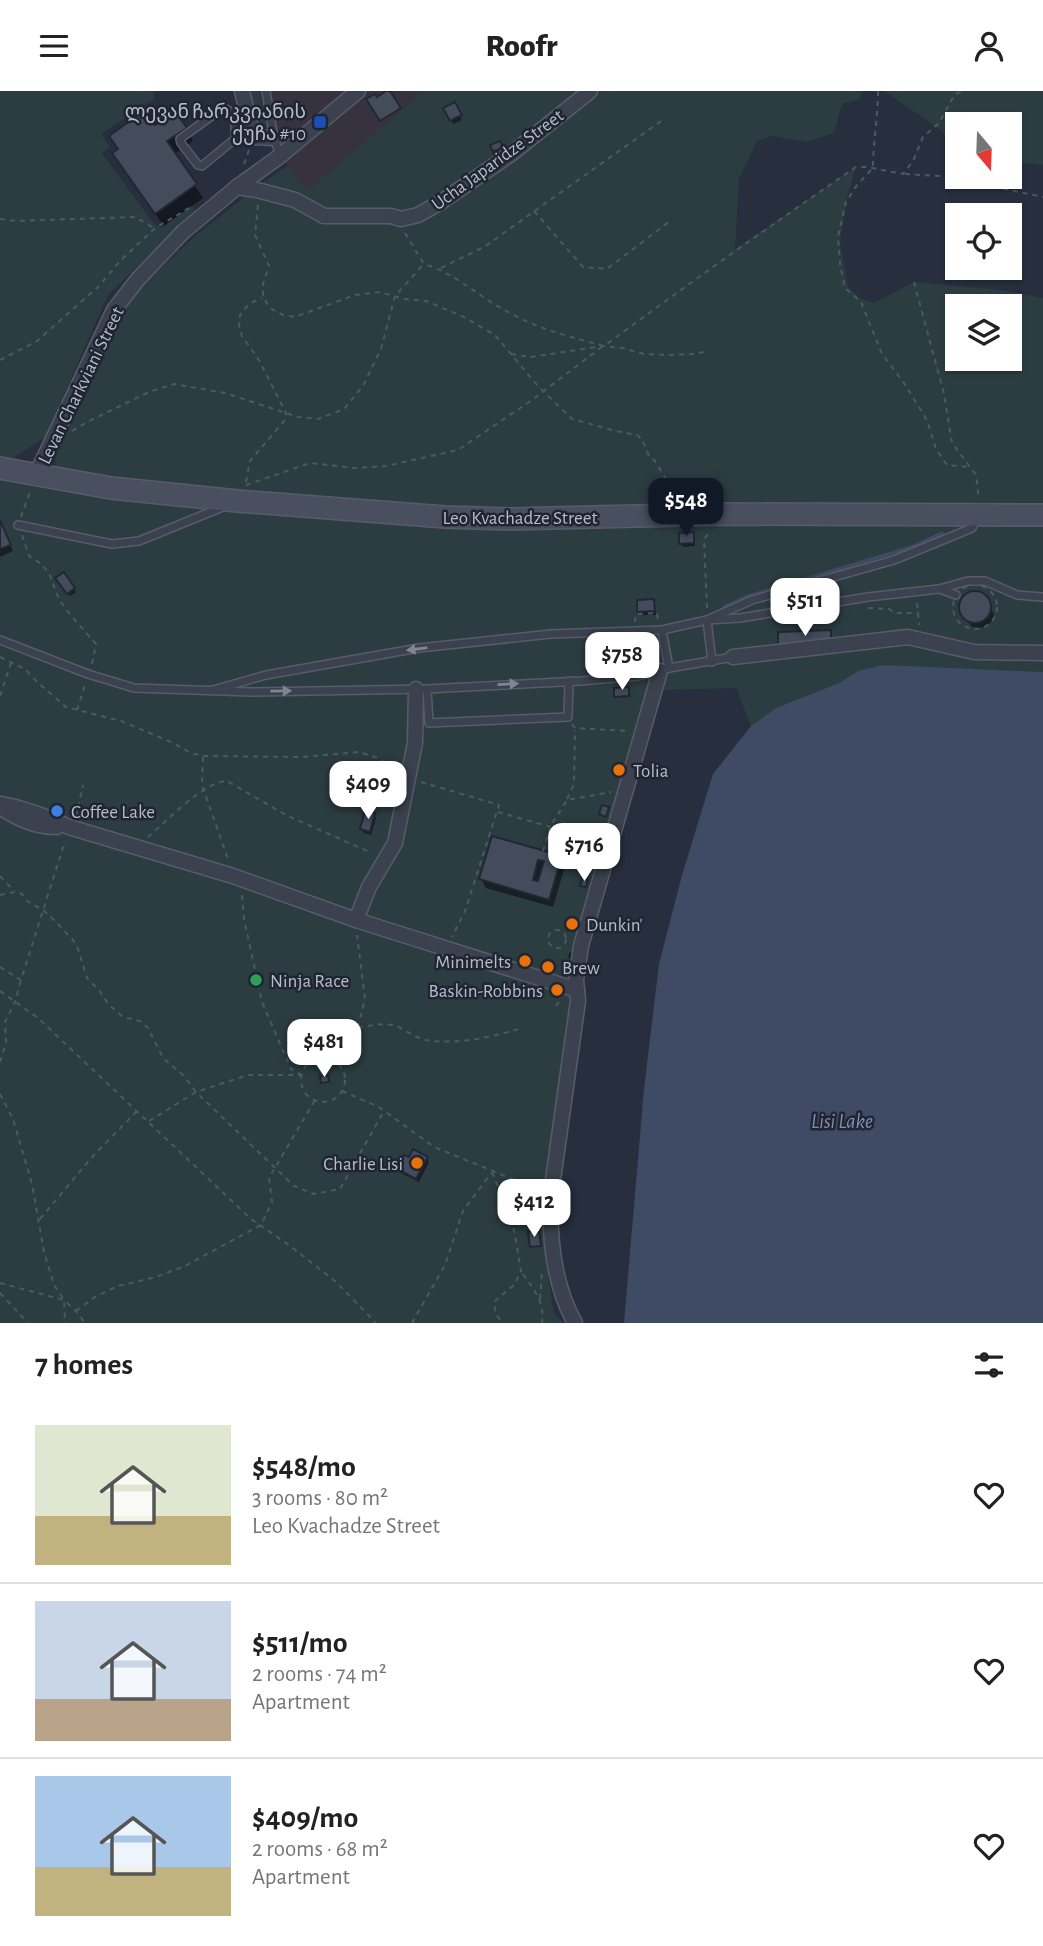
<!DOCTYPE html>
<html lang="en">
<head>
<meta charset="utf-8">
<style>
	body { margin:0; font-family:"Alegreya Sans","Noto Sans Georgian",sans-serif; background:#f2f2f2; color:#222; height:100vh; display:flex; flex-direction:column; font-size:26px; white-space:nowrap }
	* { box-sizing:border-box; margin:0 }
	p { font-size:23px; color:#767676 }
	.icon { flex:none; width:38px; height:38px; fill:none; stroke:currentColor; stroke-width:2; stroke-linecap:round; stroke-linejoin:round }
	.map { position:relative; height:1232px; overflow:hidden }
	.panel { display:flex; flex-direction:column; background:#fff; flex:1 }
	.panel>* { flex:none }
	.needle { width:46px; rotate:161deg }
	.buttons { position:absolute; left:945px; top:21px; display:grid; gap:14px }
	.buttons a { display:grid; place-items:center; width:77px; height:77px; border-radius:0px; background:#fff; box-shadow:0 2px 5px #0004; font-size:35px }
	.price { position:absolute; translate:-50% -60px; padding:0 16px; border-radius:14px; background:#fff; color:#222; font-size:23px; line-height:46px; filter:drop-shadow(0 2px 4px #0008) }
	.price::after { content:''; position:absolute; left:50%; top:42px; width:21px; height:16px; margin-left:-10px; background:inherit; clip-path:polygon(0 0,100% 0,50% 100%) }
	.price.current { background:#111827; color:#fff }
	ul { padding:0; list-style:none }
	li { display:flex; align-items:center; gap:21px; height:175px; padding:0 35px }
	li+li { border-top:2px solid #e0e0e0 }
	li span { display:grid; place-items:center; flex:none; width:196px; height:140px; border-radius:0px; color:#555 }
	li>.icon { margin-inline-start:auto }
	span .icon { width:84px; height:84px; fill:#fffc; stroke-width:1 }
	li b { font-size:30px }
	h2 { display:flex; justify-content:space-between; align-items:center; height:84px; padding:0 35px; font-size:30px }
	header { display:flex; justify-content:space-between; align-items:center; height:91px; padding:0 35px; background:#fff; font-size:32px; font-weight:800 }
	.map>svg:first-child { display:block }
	.medical { fill:#36333f }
	.green { fill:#2c3d42; fill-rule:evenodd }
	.water { fill:#3f4a65 }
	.shadow { fill:#0007 }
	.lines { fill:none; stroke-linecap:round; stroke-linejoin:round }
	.stream { stroke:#3f4a65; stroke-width:3.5 }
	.building { fill:#444c5c; stroke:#222735; stroke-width:2; fill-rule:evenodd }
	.lane-casing { stroke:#565c68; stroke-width:10 }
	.street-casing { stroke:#565c68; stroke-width:17 }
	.secondary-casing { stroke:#565c68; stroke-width:24 }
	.path { stroke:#4b5a60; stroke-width:2; stroke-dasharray:5 5; stroke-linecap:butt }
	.lane { stroke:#3b414e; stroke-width:7 }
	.street { stroke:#3b414e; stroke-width:14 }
	.secondary { stroke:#4a4f60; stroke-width:21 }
	.oneway { fill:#7f8591 }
	.transit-dot { fill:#1a4fb4; stroke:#202533; stroke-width:2.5 }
	.food-dot { fill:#e8710a; stroke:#202533; stroke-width:2.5 }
	.shop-dot { fill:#3f7fe0; stroke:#202533; stroke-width:2.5 }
	.leisure-dot { fill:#2e9e5b; stroke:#202533; stroke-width:2.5 }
	.labels { text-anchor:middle; stroke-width:5; stroke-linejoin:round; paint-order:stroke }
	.poi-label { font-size:19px; fill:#b7bcc8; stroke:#202533; text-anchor:start }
	.street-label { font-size:19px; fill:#b7bcc8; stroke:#202533 }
	.water-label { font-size:21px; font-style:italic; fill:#828fad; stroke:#202533 }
</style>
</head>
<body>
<header><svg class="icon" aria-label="menu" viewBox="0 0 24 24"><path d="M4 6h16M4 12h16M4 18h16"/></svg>Roofr<svg class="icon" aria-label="person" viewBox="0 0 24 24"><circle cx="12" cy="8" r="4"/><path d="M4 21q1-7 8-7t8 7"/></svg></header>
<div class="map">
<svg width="1043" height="1232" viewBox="0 0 1043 1232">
	<rect width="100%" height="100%" fill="#272e3d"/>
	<!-- medical -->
	<polygon class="medical" points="259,0 424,0 306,101 280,65 268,40"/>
	<!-- green -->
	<g class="green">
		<polygon points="0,0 155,0 153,2 155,7 101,43 110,56 102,62 153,132 161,137 191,115 197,120 169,144 108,204 45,346 4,373 0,372"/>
		<polygon points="244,0 259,0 268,40 253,46"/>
		<path d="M424 0H861L860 8 842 13 834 42 807 51 772 45 757 50 739 88 735 158 856 76 847 106 840 152 848 196 861 208 874 212 914 191 1002 199 1043 207V413L772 415 682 413 537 418H475L112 391 56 381 55 364 121 225 143 194 193 147 258 95 288 75 307 100ZM957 215H1010V268H957Z"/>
		<path d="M885 0H1043V74L1010 71V33H957V53C949 49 943 41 936 36 919 23 901 13 885 0Z"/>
		<polygon points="0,385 109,404 730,430 1043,432 1043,581 966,578 858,580 839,592 776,617 751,635 736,597 660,599 587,848 548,1187 554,1222 563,1232 0,1232"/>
	</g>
	<!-- water -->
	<polygon class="water" points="883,574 1043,581 1043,1232 624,1232 644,998 659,873 682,784 713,683 751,635 776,617 839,592 858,580"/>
	<!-- shadow -->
	<g class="shadow">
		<polygon points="454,13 462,29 453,33 445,17"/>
		<polygon points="155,36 186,37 193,50 174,63 203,107 164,135 122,76"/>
		<polygon points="0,431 13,460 0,466"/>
		<polygon points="693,443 695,455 683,456 681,453"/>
		<polygon points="63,483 76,501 70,505 58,487"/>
		<polygon points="978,502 987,507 994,524 993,529 986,536 976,537 971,535 961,520 962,510 969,503"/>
		<polygon points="653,510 656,524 641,524 639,521"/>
		<polygon points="374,724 376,727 371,744 364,742 362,738"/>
		<polygon points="494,747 561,767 565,775 553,816 486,797 481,788"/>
		<polygon points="570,861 573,861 576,867 572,872 568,865"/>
		<polygon points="427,1067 429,1071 419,1091 401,1082 399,1078"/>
	</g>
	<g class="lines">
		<!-- stream -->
		<polyline class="stream" points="724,516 746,506 912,456 942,442"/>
	</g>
	<!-- building -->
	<g class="building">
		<polygon points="386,0 390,0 401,17 380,30 366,8 375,3 377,6"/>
		<polygon points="455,11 462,24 450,30 443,17"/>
		<polygon points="145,19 155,34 175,20 187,37 167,50 197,93 155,123 112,62 118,58 109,45"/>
		<polygon points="500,50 503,56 493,61 490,54"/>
		<polygon points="0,429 11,454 0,458"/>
		<polygon points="694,441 694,452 679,453 679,442"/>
		<polygon points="64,481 75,497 67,503 55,487"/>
		<circle cx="975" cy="516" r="16"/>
		<polygon points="654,508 655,520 637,521 637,509"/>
		<polygon points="831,539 831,552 778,554 778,541"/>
		<polygon points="629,596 629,605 614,606 614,597"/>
		<polygon points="602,714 609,716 606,726 599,723"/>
		<polygon points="365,720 375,722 370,741 360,738"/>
		<path d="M492 745 562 765 549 809 479 788ZM538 769 544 770 538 790 533 789Z"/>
		<polygon points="579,756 590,759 586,773 575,770"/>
		<polygon points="582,788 588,789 586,796 580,795"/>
		<polygon points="571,827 577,828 573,840 568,839"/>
		<polygon points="328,984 329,991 321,992 320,985"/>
		<polygon points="413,1058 428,1066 416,1088 397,1078 404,1064 409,1066"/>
		<polygon points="539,1140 541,1155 530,1156 528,1141"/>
	</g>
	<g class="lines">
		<defs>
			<g id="lane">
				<polyline points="266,0 274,47 280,64"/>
				<polyline points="236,47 234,23 226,18 220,19 184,45 180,48 181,52 198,74 202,75 236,47 253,46"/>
				<polyline points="18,434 112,453 139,450 225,415"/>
				<polyline points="940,498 956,504"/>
				<polyline points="662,539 669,577"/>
				<path d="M608 542C620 552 622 564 619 580L613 586"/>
				<polyline points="0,549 88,583 134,597 252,601 427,598 581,590 638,585 669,577 733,566"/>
				<polyline points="712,571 707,529 740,527 868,506 939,498 968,490 985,490 1017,504 1043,506"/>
				<polyline points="427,598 429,632 568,626 569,590"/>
				<polyline points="213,599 266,584 419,557 551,543 662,539 707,529 752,509 894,469 972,437 976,428"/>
			</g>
			<g id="street">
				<polyline points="242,0 253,46 274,47"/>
				<polyline points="237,96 257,99 295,109 324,125 391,125 401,128 418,124 441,111 511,63 590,0"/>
				<polyline points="36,384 114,219 138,188 183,141 237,96 280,65 358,0"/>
				<polyline points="733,566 908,546 974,561 1043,562"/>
				<path d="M0 713C24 717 47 726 69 736L233 785 356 829 577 899"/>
				<path d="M0 716C18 728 35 736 57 736"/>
				<polyline points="356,829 369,796 395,752 415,652 416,598"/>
				<path d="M575 1232C553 1193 549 1147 551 1103L578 910 576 889 581 855 660 580"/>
			</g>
			<polyline id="secondary" points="0,377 111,397 237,410 445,426 509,428 723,423 1043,424"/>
		</defs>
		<!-- lane casing -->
		<use href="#lane" class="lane-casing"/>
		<!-- street casing -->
		<use href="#street" class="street-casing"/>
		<!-- secondary casing -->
		<use href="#secondary" class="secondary-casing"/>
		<!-- path -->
		<g class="path">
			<path d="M878 0C878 26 873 51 873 77L857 94 846 111 838 146 840 173 845 197 861 211 882 263 904 292 927 329 936 358 947 374 970 376"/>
			<polyline points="244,73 249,59"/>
			<polyline points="905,83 973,87 999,97 1043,106"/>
			<polyline points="258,114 255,144 269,175 263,193 263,206 270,217 283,224 295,226 355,204 380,201 404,208 426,210 462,225 495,244 537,294 572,328 616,340 637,344 642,348 649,365 655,370 665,387 700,407"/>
			<polyline points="534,120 583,176 607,178 670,130"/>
			<polyline points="0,128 16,130 135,126 154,137"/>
			<path d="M405 142 424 173C455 182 479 206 508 221 538 238 571 246 604 255 687 194 771 134 856 76H867L903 83 913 70 923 46 939 32 955 3 964 0"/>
			<polyline points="441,177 484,156 664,28"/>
			<polyline points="914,191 944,303 952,352 976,384 979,408"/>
			<polyline points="511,263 531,266 604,255 622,257 644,263 668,264 694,263 708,260"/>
			<polyline points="0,269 37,250 99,195 120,170 155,137 191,116"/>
			<polyline points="72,340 87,331 149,301 174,293 225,302 298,326 318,328 344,318 363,295 381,258 395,205 423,174"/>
			<polyline points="246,391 250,370 285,329 286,322 259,269 242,245 239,234 240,224 249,213 262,207"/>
			<polyline points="246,394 310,372 355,377 386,375 458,359 532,309 603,255"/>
			<polyline points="21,426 31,398"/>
			<path d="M22 444 29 465C57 480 49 494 63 514 73 528 85 540 96 553L92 573"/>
			<circle cx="975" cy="516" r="22"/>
			<polyline points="917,512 919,534"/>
			<polyline points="707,517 704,449 709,441"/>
			<polyline points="868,517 889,518 895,522 918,522"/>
			<polyline points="635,531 636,523 657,522 658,529"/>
			<polyline points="0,566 25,578 36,590 66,616 121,630 171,651 191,662 203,665 301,666 359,661 378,667 394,678"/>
			<polyline points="0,605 11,572"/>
			<polyline points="77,619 85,594"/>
			<polyline points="572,633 575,637 628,640"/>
			<polyline points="203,666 202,693 204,700 228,768"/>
			<polyline points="421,691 499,714 465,820 452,846"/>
			<polyline points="567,708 574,693 575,639"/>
			<polyline points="498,721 597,749"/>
			<polyline points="76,726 83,694"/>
			<path d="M148 746C167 730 203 691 227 690L288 725 372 762"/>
			<polyline points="543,760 551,734 567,709 611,701"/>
			<polyline points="0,785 14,800"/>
			<polyline points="0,804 15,801 22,803 27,810 43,819 55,830 73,849 78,858 87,887 99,899 109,914 123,926 140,930 148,937 163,967 184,985 196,1001 294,1095 314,1103 340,1098 384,1020"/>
			<polyline points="242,804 244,828 262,911 291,978 302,984"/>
			<circle cx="557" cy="848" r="9"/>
			<polyline points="0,876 21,889 65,750"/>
			<polyline points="0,900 38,927 251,1128 289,1154 336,1191 376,1232"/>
			<polyline points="556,915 562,907"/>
			<path d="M358 936C371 935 384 931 396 935 406 939 415 947 426 949 457 954 492 946 522 937"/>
			<circle cx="323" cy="989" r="22"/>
			<polyline points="0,971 6,951 5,931 15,911 21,889"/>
			<polyline points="337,971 358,936 365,908 357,844"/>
			<polyline points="342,1000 379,1016 434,1056 537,1098"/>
			<polyline points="0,1003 13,1028 32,1093 44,1161 54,1194 64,1209 65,1232"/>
			<polyline points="149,1030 196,1001 248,984 301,984"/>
			<polyline points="492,1081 507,1118 515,1143 521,1181 514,1194 494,1211 496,1224 503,1232"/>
			<polyline points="40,1128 92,1066 137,1020"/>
			<path d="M523 1183C534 1199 545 1211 542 1232"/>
			<polyline points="0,1192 64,1209 76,1220 85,1232"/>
			<polyline points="0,1202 28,1232"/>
			<polyline points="540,1208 542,1180"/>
			<polyline points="76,1220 95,1206 118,1195 156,1186 185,1175 261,1134 272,1111 269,1087 315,1009"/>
			<polyline points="412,1232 445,1174 463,1120 491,1082"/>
		</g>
		<!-- lane -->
		<use href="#lane" class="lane"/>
		<!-- street -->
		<use href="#street" class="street"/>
		<!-- secondary -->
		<use href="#secondary" class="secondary"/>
	</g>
	<!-- one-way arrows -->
	<defs><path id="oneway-solid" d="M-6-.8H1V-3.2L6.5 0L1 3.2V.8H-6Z" transform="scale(1.75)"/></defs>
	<g class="oneway">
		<use href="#oneway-solid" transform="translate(417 558) rotate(172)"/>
		<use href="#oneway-solid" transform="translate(508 593) rotate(-3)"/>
		<use href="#oneway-solid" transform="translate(281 600) rotate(-1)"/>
	</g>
	<!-- markers -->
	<rect class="transit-dot" x="313" y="24" width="14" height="14" rx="3.5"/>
	<g class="food-dot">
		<circle cx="619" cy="679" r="7"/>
		<circle cx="572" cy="833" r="7"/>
		<circle cx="525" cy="870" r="7"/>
		<circle cx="548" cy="876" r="7"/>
		<circle cx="557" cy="899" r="7"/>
		<circle cx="417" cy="1072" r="7"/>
	</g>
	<circle class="shop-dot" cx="57" cy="720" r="7"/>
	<circle class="leisure-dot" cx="256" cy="889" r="7"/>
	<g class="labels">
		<!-- poi labels -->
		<g class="poi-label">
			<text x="306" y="27" text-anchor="end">ლევან ჩარკვიანის<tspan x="306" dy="22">ქუჩა #10</tspan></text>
			<text x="633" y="686">Tolia</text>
			<text x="71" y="727">Coffee Lake</text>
			<text x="586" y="840">Dunkin'</text>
			<text x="511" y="877" text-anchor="end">Minimelts</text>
			<text x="562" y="883">Brew</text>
			<text x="270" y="896">Ninja Race</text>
			<text x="543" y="906" text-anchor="end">Baskin-Robbins</text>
			<text x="403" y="1079" text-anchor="end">Charlie Lisi</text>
		</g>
		<!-- street labels -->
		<g class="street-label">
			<text transform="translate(497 68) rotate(-36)" y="7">Ucha Japaridze Street</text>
			<text transform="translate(80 294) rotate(-64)" y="7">Levan Charkviani Street</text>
			<text x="520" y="433">Leo Kvachadze Street</text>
		</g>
		<!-- water labels -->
		<g class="water-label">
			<text x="842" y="1037">Lisi Lake</text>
		</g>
	</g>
</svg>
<div class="buttons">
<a><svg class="needle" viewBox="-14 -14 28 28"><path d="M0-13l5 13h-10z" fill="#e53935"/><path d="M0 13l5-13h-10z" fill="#767676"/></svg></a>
<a><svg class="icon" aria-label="locate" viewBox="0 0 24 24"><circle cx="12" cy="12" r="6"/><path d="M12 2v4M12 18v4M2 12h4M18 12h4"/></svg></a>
<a><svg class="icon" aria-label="layers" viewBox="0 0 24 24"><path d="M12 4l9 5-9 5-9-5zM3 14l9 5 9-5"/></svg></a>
</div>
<b class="price current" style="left:686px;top:447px">$548</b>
<b class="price" style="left:805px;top:547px">$511</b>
<b class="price" style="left:622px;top:601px">$758</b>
<b class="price" style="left:368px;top:730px">$409</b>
<b class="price" style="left:584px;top:792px">$716</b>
<b class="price" style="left:324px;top:988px">$481</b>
<b class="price" style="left:534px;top:1148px">$412</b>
</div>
<section class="panel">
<h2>7 homes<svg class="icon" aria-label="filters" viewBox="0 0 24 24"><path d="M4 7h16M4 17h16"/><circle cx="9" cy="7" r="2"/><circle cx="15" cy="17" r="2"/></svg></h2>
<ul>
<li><span style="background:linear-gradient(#dfe7d0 65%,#c2b280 0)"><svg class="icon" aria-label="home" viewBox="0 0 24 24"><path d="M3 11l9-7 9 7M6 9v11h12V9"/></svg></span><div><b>$548/mo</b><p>3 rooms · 80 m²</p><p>Leo Kvachadze Street</p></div><svg class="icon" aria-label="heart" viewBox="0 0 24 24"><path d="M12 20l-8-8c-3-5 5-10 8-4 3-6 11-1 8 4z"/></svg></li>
<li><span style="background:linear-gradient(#c9d6e8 70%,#b9a48a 0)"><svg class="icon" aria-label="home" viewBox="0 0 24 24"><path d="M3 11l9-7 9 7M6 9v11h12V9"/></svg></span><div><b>$511/mo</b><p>2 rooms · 74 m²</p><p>Apartment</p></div><svg class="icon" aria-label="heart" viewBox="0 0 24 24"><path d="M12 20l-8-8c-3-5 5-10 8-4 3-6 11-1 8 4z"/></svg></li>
<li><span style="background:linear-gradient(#a9c7e8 65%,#c2b280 0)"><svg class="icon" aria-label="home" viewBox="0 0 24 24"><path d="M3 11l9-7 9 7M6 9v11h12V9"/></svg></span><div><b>$409/mo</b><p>2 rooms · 68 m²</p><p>Apartment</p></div><svg class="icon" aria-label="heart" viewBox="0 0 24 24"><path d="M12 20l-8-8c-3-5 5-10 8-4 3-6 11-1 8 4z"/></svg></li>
</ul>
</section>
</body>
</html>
